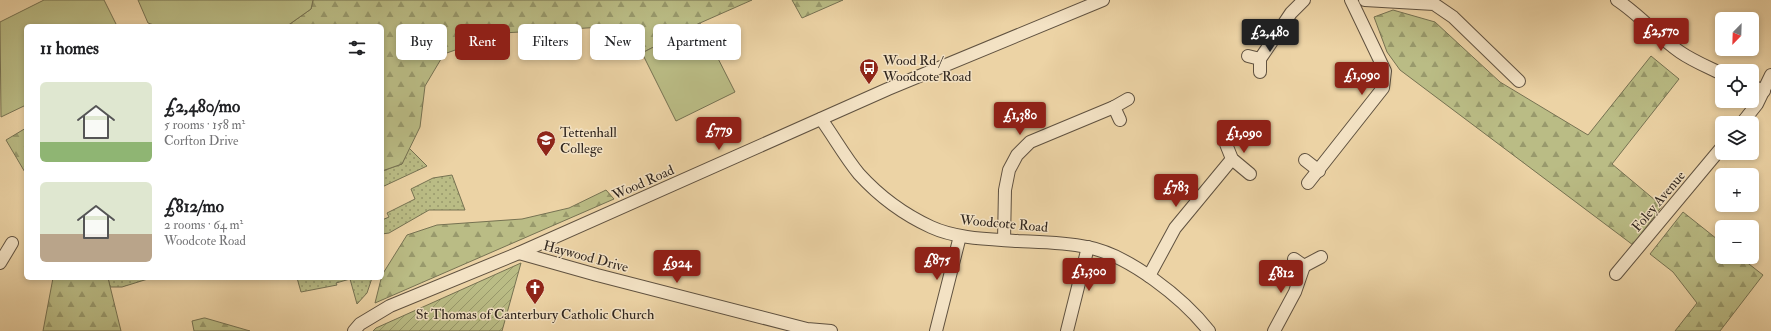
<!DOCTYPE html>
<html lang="en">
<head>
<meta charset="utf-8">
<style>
	body { margin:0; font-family:"IM FELL Double Pica",serif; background:#f6f6f6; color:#202124; height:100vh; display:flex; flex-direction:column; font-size:15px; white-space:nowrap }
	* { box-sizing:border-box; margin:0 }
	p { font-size:13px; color:#757577 }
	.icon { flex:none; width:22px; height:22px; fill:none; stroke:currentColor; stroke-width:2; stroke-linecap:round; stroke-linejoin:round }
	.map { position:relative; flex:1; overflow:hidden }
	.side { position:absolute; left:24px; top:24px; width:360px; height:256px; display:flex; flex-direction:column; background:#fff; border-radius:6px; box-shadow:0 2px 6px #0003 }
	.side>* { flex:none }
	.hud { position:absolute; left:396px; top:24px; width:380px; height:36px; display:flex; gap:8px }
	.needle { width:26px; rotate:203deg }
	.fabs { position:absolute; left:1715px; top:12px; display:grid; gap:8px }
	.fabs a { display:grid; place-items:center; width:44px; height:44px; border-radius:6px; background:#fff; box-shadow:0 2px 6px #0003; font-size:20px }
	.price { position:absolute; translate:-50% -34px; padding:0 9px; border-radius:4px; background:#8f2418; color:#fff; font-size:13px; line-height:26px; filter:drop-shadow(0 1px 2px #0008) }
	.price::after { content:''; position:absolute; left:50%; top:24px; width:12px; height:9px; margin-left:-6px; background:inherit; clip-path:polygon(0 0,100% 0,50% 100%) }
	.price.active { background:#222; color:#fff }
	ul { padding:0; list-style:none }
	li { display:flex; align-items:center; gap:12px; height:100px; padding:0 16px }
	li span { display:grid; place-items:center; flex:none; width:112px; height:80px; border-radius:6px; color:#555 }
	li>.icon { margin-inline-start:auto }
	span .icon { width:48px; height:48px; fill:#fffc; stroke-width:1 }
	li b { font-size:17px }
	h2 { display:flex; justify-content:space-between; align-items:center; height:48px; padding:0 16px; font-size:17px }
	.tag { padding:0 14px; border-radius:6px; background:#fff; box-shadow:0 2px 6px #0003; font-size:14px; line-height:36px }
	.tag.active { background:#8f2418; color:#fff }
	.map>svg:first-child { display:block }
	.grass { fill:url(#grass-dots); stroke:#767252 }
	.forest { fill:url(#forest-firs); stroke:#767252 }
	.garden { fill:url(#garden-furrows); stroke:#767252 }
	.pitch { fill:#babc85; stroke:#767252 }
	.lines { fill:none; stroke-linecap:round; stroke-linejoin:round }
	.minor-casing { stroke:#605240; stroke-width:14 }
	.minor { stroke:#f3e2c4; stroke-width:12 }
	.labels { text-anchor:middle; stroke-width:3; stroke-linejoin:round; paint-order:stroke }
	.poi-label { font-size:14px; fill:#31271f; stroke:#f3e2c4; text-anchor:start }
	.street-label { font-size:14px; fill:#31271f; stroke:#f3e2c4 }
</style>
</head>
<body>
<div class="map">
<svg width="1771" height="331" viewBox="0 0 1771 331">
	<defs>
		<pattern id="grass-dots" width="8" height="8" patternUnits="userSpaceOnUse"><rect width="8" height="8" fill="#babc85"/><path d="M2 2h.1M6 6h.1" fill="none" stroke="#98996c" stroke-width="1.8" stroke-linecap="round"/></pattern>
		<pattern id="forest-firs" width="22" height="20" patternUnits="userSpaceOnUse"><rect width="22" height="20" fill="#babc85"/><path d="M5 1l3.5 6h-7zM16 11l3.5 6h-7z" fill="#98996c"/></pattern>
		<pattern id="garden-furrows" width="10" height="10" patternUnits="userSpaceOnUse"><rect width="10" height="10" fill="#babc85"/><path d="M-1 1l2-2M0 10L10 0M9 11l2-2" fill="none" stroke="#98996c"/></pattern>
	</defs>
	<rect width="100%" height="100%" fill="#ecd3a5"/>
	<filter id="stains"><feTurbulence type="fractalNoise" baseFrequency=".005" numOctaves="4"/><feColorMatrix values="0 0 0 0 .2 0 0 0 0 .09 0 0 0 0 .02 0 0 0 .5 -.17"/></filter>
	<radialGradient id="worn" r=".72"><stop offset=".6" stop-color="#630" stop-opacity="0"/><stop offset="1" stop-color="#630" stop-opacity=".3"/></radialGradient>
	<!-- grass -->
	<g class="grass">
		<polygon points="409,148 427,166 382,187 382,171 402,164"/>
		<polygon points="452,175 465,210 429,210 389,233 382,234 382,220 389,217 387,213 415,199 411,189 433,178"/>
		<polygon points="108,278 151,278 122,287 110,287"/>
		<polygon points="297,278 372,278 367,293 357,304 350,279 336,283 337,285 301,292"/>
	</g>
	<!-- forest -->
	<g class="forest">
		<polygon points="313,0 752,0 700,23 642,53 620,26 503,33 444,54 425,86 420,127 402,164 382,171 382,26 287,26 311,9"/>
		<polygon points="792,0 843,0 802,18"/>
		<polygon points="1393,10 1435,22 1500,82 1588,135 1651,56 1679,79 1612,164 1662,206 1633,245 1400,70 1387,52 1374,17"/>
		<polygon points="26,128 26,174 6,140"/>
		<polygon points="606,190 614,199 375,303 382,275 407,235 437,225 522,219 569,208"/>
		<polygon points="1683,212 1722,243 1722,257 1740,257 1763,275 1720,331 1675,331 1697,303 1673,272 1650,254"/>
		<polygon points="53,278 108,278 121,331 43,331"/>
		<polygon points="204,318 205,318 250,331 194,331 192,321"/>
	</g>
	<!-- garden -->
	<polygon class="garden" points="521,263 502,331 373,331 376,328"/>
	<!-- pitch -->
	<g class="pitch">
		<polygon points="44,0 104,0 117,26 26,26 26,105 1,117 0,22"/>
		<polygon points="138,0 313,0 311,9 287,26 157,26 148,23"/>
		<polygon points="700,23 735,92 676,121 642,53"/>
	</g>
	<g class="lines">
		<defs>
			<g id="minor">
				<polyline points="1365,0 1434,4 1453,17 1519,81"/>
				<path d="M1617 0C1640 15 1658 37 1680 52 1693 61 1708 67 1722 74"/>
				<polyline points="1248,56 1260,59 1260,72"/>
				<polyline points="1260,59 1291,13 1304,0"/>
				<polyline points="1752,86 1764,91"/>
				<polyline points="1114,107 1120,120"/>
				<path d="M821 119C834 137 845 157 859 174 879 196 905 215 931 227 957 239 990 239 1018 241 1041 242 1064 242 1087 247 1129 255 1183 298 1209 331"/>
				<polyline points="1742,123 1757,104 1771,75"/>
				<polyline points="1226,144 1232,159 1250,174"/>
				<polyline points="1305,160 1319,171"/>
				<polyline points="1308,183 1383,88 1385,71 1351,0"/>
				<polyline points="1004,240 1005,190 1009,170 1017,155 1030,142 1114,107 1128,99"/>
				<polyline points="519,253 597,275 807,329 831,331"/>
				<polyline points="1294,259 1304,266 1321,257"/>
				<polyline points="0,263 12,243"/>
				<polyline points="1616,274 1722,147"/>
				<polyline points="1149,276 1175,228 1232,159"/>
				<polyline points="354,331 360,324 390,306 519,253 888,89 1103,0"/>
				<polyline points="936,331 960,236"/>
				<polyline points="1067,331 1088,247"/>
				<polyline points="1274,331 1295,292 1304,266"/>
			</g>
		</defs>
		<!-- minor casing -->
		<use href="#minor" class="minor-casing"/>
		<!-- minor -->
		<use href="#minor" class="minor"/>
	</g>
	<!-- icons -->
	<defs>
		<symbol id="bus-pin" viewBox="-11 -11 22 30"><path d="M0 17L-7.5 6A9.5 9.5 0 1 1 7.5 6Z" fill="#8f2418" stroke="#f3e2c4"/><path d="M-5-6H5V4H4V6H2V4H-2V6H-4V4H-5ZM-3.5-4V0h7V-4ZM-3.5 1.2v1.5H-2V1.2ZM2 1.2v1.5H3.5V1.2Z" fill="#fff"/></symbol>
		<symbol id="school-pin" viewBox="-11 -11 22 30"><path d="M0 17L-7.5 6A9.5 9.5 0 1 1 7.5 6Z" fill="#8f2418" stroke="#f3e2c4"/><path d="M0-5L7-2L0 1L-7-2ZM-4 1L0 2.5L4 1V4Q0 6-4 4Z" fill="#fff"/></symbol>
		<symbol id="church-pin" viewBox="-11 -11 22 30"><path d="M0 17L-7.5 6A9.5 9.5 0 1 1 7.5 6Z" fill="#8f2418" stroke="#f3e2c4"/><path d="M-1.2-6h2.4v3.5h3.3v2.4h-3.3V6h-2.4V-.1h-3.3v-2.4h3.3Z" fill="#fff"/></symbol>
	</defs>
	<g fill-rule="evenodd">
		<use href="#bus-pin" x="858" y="57" width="22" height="30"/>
		<use href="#school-pin" x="535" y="129" width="22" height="30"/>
		<use href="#church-pin" x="524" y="277" width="22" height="30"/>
	</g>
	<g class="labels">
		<!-- poi labels -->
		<g class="poi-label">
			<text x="883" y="65">Wood Rd /<tspan x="883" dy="16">Woodcote Road</tspan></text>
			<text x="560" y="137">Tettenhall<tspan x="560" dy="16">College</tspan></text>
			<text x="535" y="319" text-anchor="middle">St Thomas of Canterbury Catholic Church</text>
		</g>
		<!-- street labels -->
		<g class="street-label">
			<text transform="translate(643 182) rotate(-24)" y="5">Wood Road</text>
			<text transform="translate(1658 201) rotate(-50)" y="5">Foley Avenue</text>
			<text transform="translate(1004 223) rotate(5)" y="5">Woodcote Road</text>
			<text transform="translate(586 256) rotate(15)" y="5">Haywood Drive</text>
		</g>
	</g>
	<rect width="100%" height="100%" filter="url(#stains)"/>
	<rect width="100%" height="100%" fill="url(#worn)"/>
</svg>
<div class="fabs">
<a><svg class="needle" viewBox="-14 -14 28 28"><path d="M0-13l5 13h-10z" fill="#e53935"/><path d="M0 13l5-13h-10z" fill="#757577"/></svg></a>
<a><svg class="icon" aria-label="locate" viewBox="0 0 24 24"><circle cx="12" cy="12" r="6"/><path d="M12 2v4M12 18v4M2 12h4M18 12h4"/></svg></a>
<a><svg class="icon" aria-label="layers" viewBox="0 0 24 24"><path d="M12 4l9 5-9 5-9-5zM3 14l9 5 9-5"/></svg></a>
<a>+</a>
<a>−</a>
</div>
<b class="price" style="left:1661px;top:52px">£2,570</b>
<b class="price active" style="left:1270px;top:53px">£2,480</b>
<b class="price" style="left:1362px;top:96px">£1,090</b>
<b class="price" style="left:1020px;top:136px">£1,380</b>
<b class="price" style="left:719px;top:151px">£779</b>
<b class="price" style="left:1244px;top:154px">£1,090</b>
<b class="price" style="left:1176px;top:208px">£783</b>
<b class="price" style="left:937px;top:281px">£875</b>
<b class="price" style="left:677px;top:284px">£924</b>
<b class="price" style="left:1089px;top:292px">£1,300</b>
<b class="price" style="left:1281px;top:294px">£812</b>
<div class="hud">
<a class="tag">Buy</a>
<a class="tag active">Rent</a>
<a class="tag">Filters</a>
<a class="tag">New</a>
<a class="tag">Apartment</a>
</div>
<section class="side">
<h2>11 homes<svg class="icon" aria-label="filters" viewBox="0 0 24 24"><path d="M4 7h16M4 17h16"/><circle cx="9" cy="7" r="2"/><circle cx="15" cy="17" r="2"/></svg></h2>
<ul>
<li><span style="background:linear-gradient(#dfe7d0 75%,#8fb573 0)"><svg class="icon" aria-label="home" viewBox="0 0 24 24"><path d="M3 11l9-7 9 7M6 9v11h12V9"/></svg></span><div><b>£2,480/mo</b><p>5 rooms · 158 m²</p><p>Corfton Drive</p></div></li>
<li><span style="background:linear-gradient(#dfe7d0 65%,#b9a48a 0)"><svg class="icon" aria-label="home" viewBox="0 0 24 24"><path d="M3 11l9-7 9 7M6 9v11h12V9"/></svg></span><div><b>£812/mo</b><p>2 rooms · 64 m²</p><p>Woodcote Road</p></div></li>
</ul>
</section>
</div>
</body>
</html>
